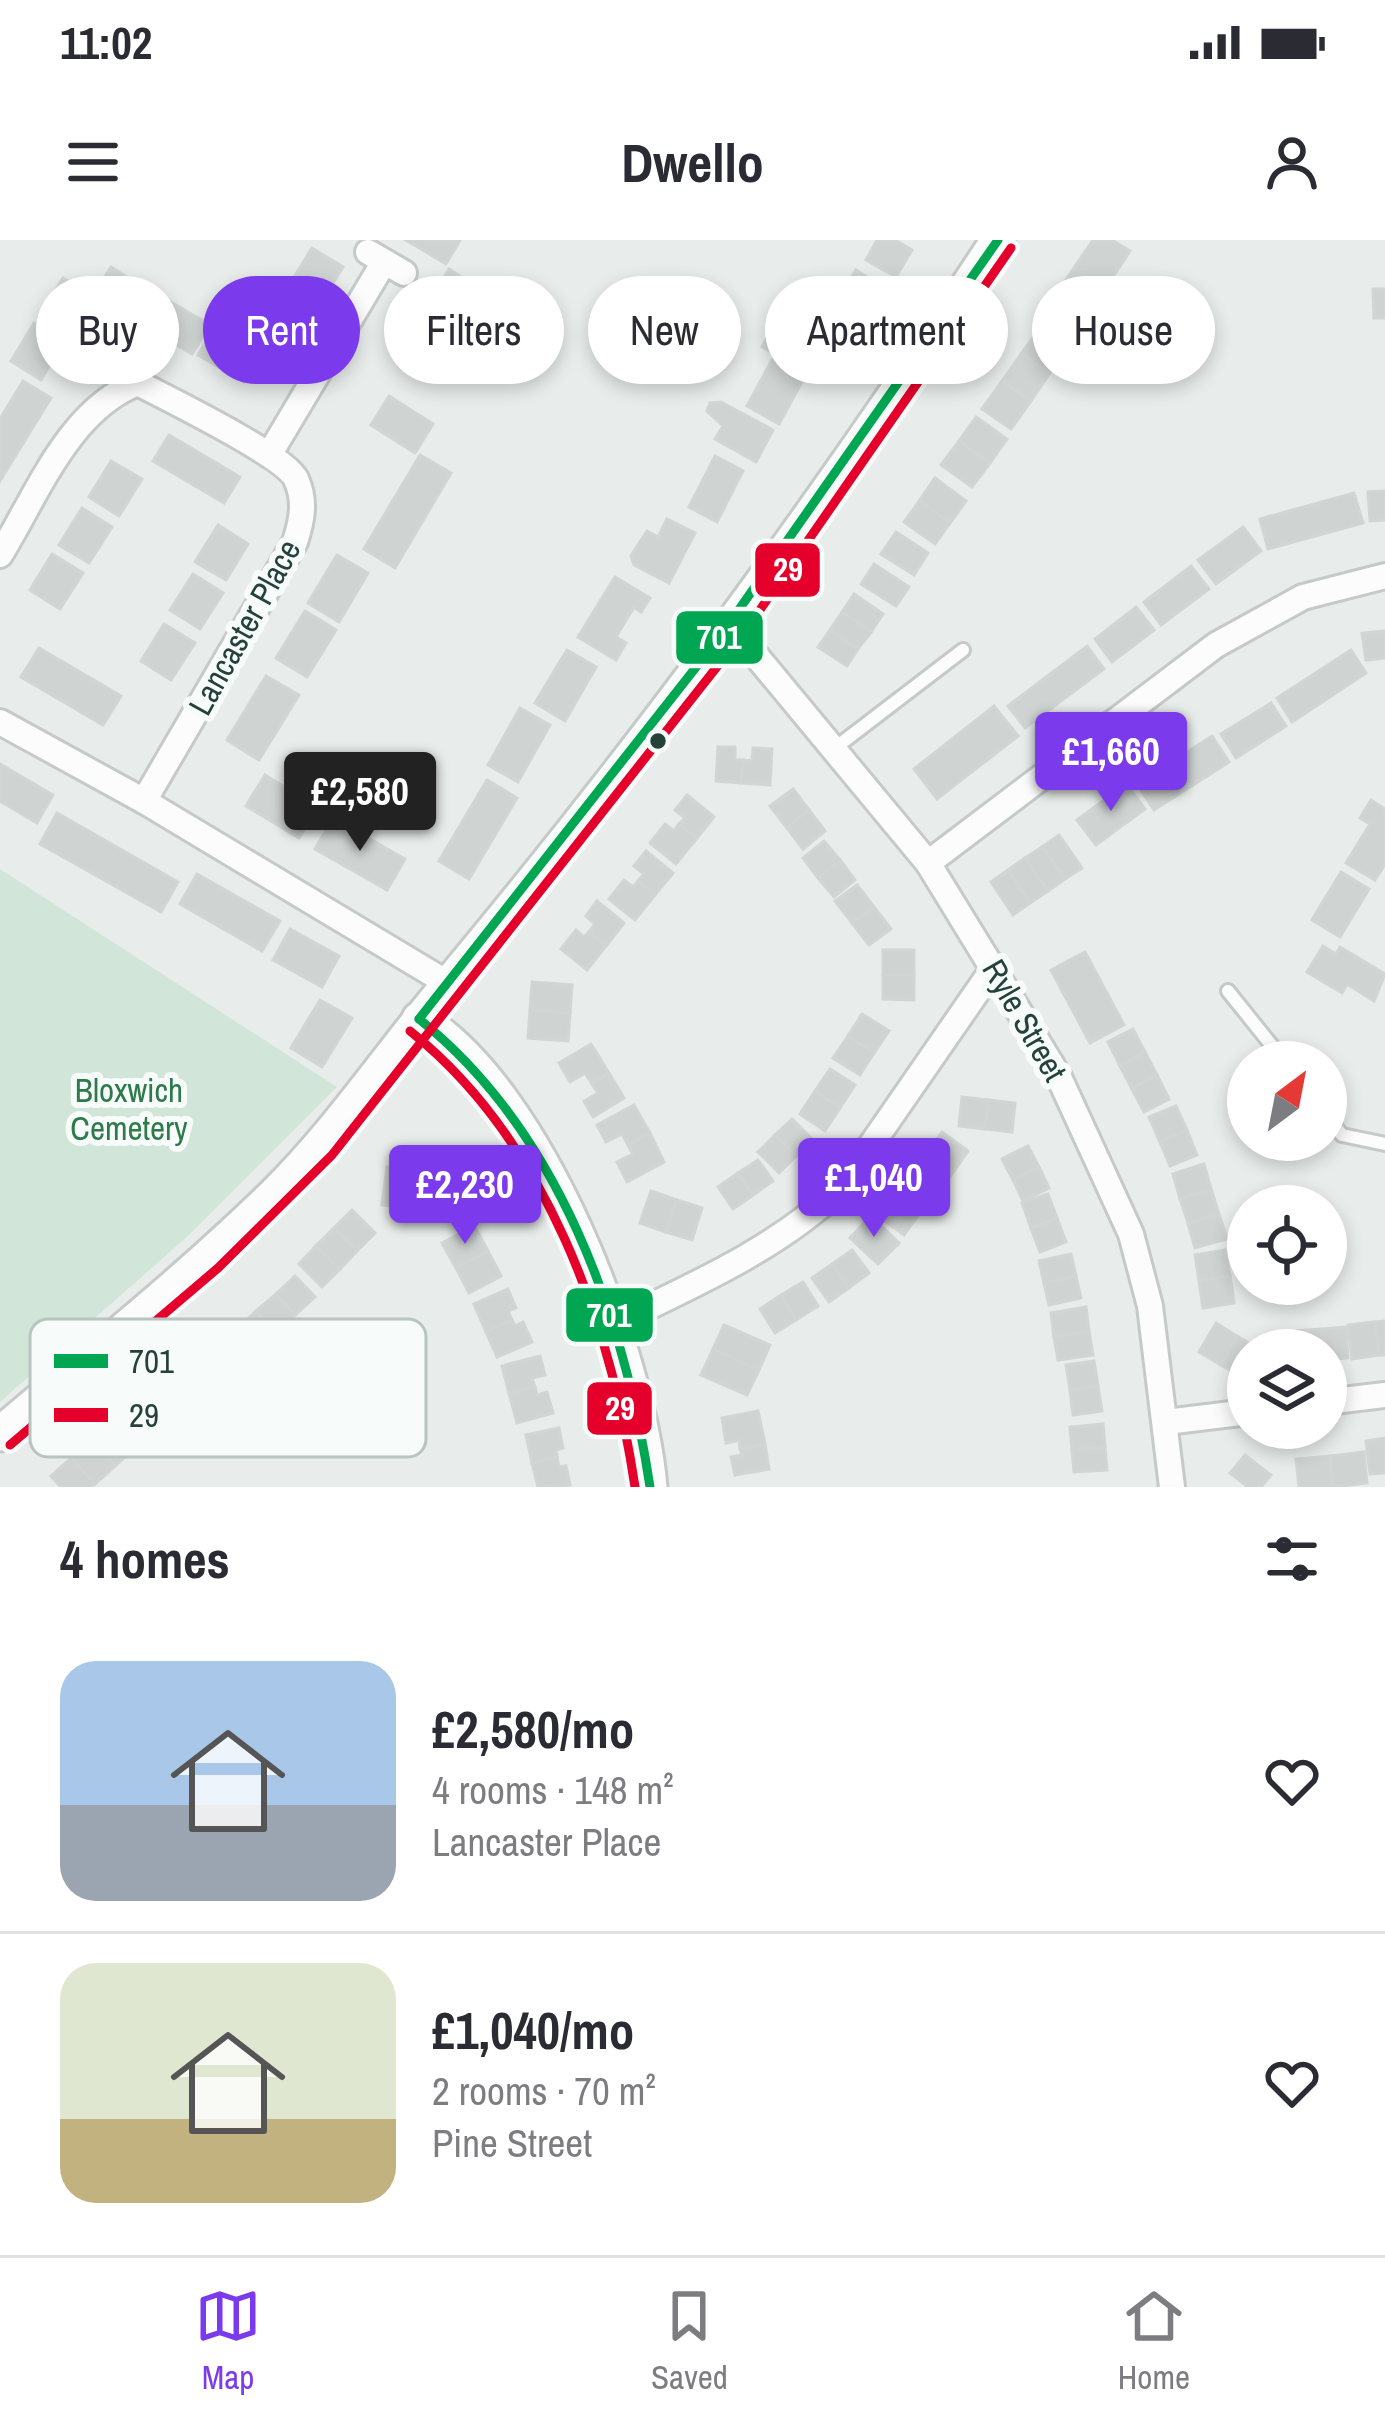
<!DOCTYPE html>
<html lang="en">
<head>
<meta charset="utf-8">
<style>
	body { margin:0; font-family:"Archivo Narrow",sans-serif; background:#f2f2f3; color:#2b2b33; height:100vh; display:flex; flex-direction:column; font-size:45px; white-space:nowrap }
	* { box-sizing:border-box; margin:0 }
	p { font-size:39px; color:#7c7c81 }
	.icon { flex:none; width:66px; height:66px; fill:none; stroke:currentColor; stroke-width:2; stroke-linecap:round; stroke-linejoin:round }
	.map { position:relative; height:1247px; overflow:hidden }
	.side { display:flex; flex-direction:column; background:#fff; flex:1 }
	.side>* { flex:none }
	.hud { position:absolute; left:36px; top:36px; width:1314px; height:108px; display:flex; gap:24px }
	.needle { width:78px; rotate:32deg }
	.controls { position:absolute; left:1227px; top:801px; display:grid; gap:24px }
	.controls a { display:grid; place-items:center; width:120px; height:120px; border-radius:50%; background:#fff; box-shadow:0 6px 18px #0003; font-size:60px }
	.price { position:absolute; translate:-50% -102px; padding:0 27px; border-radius:12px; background:#7c3aed; color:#fff; font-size:39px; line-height:78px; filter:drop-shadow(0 3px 6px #0008) }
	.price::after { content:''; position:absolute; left:50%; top:72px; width:36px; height:27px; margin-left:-18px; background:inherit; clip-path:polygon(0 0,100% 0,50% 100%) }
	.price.current { background:#222; color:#fff }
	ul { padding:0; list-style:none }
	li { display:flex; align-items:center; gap:36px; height:300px; padding:0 60px }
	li+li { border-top:3px solid #e1e1e2 }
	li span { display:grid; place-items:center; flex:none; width:336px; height:240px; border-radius:36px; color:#555 }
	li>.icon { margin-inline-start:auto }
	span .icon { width:144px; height:144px; fill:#fffc; stroke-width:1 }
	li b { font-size:51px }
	h2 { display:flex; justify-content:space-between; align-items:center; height:144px; padding:0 60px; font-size:51px }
	.tag { padding:0 42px; border-radius:54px; background:#fff; box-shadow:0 6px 18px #0003; font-size:42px; line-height:108px }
	.tag.current { background:#7c3aed; color:#fff }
	.status { display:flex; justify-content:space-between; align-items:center; height:84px; padding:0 60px; background:#fff; direction:ltr }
	.status svg { height:33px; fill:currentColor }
	header { display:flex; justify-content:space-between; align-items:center; height:156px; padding:0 60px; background:#fff; font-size:54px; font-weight:700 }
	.tabs { display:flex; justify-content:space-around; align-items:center; height:168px; border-top:3px solid #e1e1e2; background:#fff; font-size:33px; color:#7c7c81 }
	.tabs a { display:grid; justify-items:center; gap:6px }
	.tabs .current { color:#7c3aed }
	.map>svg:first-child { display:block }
	.green { fill:#d1e6d8 }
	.building { fill:#cfd4d2; stroke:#d1d6d4; stroke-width:3 }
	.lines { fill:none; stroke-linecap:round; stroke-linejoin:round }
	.service-casing { stroke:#c5cac8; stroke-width:18 }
	.minor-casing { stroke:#c5cac8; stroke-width:30 }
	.tertiary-casing { stroke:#c5cac8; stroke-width:39 }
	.service { stroke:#fcfcfc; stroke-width:12 }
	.minor { stroke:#fcfcfc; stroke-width:24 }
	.tertiary { stroke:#fcfcfc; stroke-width:33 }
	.bus-1-casing { stroke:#f7fbf9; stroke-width:18 }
	.bus-2-casing { stroke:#f7fbf9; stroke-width:18 }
	.bus-1 { stroke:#00a651; stroke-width:9 }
	.bus-2 { stroke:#e4002b; stroke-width:9 }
	.bus-dot { fill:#24423a; stroke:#f7fbf9; stroke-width:4.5 }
	.labels { text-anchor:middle; stroke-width:12; stroke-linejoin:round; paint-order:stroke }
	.street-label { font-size:33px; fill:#24423a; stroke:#f7fbf9 }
	.park-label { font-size:33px; fill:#2d7a4b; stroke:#f7fbf9 }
	.key { fill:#f7fbf9; stroke:#b8c4c0; stroke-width:3 }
	.key-label { font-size:33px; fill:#24423a }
	.line-badge { stroke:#f7fbf9; stroke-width:4.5 }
	.badge-label { font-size:33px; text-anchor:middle; font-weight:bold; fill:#fff }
</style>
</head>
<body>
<div class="status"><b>11:02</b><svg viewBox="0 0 49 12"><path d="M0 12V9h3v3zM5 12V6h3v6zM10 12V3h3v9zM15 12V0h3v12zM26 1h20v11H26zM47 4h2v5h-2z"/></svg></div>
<header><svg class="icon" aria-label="menu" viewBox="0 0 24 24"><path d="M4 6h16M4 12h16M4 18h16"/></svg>Dwello<svg class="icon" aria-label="person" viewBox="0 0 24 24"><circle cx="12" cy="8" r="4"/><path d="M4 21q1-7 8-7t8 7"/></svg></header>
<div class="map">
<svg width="1385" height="1247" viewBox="0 0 1385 1247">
	<rect width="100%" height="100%" fill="#e8edeb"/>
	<!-- green -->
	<polygon class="green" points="0,629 337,847 189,995 0,1162"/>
	<!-- building -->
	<g class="building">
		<polygon points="406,0 460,0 446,24"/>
		<polygon points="877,0 895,0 912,10 896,37 866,20"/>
		<polygon points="1093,0 1112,0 1130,11 1094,65 1063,44"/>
		<polygon points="312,8 343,27 319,66 288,47"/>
		<polygon points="111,27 156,56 140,81 94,53"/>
		<polygon points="449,29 479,49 456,84 427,65"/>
		<polygon points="856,30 882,47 854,89 828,72"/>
		<polygon points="63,38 90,54 67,92 40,76"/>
		<polygon points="1373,49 1385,49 1385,78 1374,78"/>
		<polygon points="1060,56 1097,81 1080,114 1040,88"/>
		<polygon points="164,58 210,85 192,114 147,87"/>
		<polygon points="412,69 443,88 420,124 389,105"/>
		<polygon points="795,70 836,93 813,135 762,107 778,77 788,83"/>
		<polygon points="34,83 64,101 41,140 11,121"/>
		<polygon points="216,85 262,112 244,142 198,115"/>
		<polygon points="1040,88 1067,106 1050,133 1021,114"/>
		<polygon points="1021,114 1050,133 1031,161 1002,141"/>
		<polygon points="772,120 804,138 779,184 747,166"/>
		<polygon points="23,141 51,158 0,241 0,179"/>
		<polygon points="1002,141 1031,161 1011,189 982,169"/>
		<polygon points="389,156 433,184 415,213 371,185"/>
		<polygon points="721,162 773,190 756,222 715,199 723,186 707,171 710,163"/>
		<polygon points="976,177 1007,199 990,223 959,201"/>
		<polygon points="169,195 240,237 224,263 153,221"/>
		<polygon points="959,201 990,223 972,247 941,225"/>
		<polygon points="420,215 451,233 395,328 364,309"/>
		<polygon points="715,216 743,231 717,282 689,267"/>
		<polygon points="111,221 142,239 119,276 89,257"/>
		<polygon points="935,238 966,261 950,283 920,260"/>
		<polygon points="1385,251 1385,280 1370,281 1368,252"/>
		<polygon points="1354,253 1363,283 1268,309 1260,279"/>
		<polygon points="920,260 950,283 935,304 904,282"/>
		<polygon points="82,268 112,287 89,323 59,305"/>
		<polygon points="667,279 695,293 669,343 634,325 631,316 647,291 658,297"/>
		<polygon points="218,285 248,304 226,340 195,322"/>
		<polygon points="1243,287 1261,311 1216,344 1198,320"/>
		<polygon points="896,292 928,313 914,335 881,314"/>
		<polygon points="52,314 83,333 60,369 30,350"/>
		<polygon points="337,315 368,333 339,382 308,363"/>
		<polygon points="874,324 909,347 896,366 861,344"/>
		<polygon points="1191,326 1209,349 1161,385 1144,362"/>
		<polygon points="193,334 223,353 200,389 170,370"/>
		<polygon points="615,337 650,358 641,372 634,367 616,397 626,403 616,420 578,397"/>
		<polygon points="854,354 883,374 871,392 842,372"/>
		<polygon points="1136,367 1154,390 1112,422 1095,399"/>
		<polygon points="305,371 336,390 307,437 276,418"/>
		<polygon points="842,372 871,392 858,409 830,390"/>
		<polygon points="164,384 195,403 171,440 141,421"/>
		<polygon points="830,390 858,409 847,426 818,407"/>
		<polygon points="1385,391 1385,418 1366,420 1362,393"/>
		<polygon points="1087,406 1104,429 1025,488 1008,466"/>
		<polygon points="39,408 121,456 103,485 21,437"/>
		<polygon points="567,410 596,427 565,481 535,463"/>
		<polygon points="1351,410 1366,433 1292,482 1277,458"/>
		<polygon points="266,436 299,455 259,520 227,500"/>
		<polygon points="1271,463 1286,486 1236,518 1221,494"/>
		<polygon points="994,466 1018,496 937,559 914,529"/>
		<polygon points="520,468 550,485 518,542 488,525"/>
		<polygon points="1212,496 1229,522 1154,570 1137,544"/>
		<polygon points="718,507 735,507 735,520 743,520 741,543 716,541"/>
		<polygon points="753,508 772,509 770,545 741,543 743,520 752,521"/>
		<polygon points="0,524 53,555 37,583 0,561"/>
		<polygon points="265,535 318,567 299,598 246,566"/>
		<polygon points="487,540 517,558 469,639 439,621"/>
		<polygon points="1126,544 1145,569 1096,605 1077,580"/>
		<polygon points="793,549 809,570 787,588 770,566"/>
		<polygon points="687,555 714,577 697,598 679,584 685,578 675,570"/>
		<polygon points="1371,560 1385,569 1385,624 1375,640 1346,623 1370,584 1360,578"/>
		<polygon points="809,570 825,591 803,609 787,588"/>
		<polygon points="57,573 178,642 161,672 40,604"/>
		<polygon points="333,578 405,619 387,650 315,609"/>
		<polygon points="665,584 674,591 679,584 697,598 676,624 650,603"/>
		<polygon points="1059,595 1082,628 1065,639 1042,607"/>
		<polygon points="824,601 840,620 818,638 803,618"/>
		<polygon points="1042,607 1065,639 1048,651 1025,618"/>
		<polygon points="646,611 673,633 655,655 638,641 644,634 634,626"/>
		<polygon points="1025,618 1048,651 1030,663 1008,630"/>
		<polygon points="840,620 855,640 834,657 818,638"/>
		<polygon points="1008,630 1030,663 1013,675 991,642"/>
		<polygon points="1341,632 1369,649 1340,697 1312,680"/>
		<polygon points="197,634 280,681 262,711 180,664"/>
		<polygon points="624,640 633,647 638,641 655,655 635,680 609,659"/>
		<polygon points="857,645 874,667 852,683 835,661"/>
		<polygon points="597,661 624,683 606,706 589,692 595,684 586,676"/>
		<polygon points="874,667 891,689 869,705 852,683"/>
		<polygon points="290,689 339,716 322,747 273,720"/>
		<polygon points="576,690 584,697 589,692 606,706 587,730 561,709"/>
		<polygon points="1323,706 1336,714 1340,707 1385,734 1374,761 1347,744 1342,753 1307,732"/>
		<rect x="883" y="710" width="31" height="25"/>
		<polygon points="1085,712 1124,785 1090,803 1051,730"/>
		<polygon points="883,735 914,735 914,760 883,759"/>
		<polygon points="532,742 572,745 570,773 530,770"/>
		<polygon points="320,760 352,778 322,827 291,808"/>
		<polygon points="530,770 570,773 568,801 528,798"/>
		<polygon points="862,774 889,791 874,813 848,796"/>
		<polygon points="1133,789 1145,812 1120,826 1108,802"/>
		<polygon points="848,796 874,813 860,835 833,818"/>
		<polygon points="591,804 609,833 592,844 585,833 570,842 559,823"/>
		<polygon points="1145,812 1157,835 1132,849 1120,826"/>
		<polygon points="830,829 855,845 840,868 815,851"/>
		<polygon points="609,833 624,858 593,877 584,861 598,853 592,844"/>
		<polygon points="1157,835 1169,859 1144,872 1132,849"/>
		<polygon points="815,851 840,868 825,891 800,874"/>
		<polygon points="962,857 989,860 985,889 959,886"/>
		<polygon points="989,860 1015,863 1012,892 985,889"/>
		<polygon points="634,865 650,893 628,905 622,894 606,902 597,885"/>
		<polygon points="1176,866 1187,890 1160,902 1149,877"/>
		<polygon points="792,879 813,900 796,916 775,895"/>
		<polygon points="1187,890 1197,915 1170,926 1160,902"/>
		<polygon points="942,892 968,911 954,931 928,912"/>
		<polygon points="650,893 664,922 627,942 617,922 633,914 628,905"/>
		<polygon points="775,895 796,916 779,933 758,912"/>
		<polygon points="1028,906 1039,927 1013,940 1002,919"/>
		<polygon points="928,912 954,931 940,950 914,932"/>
		<polygon points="758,920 773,941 753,955 738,933"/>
		<polygon points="1204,924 1211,949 1180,959 1173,934"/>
		<polygon points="387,927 415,930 411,968 382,965"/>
		<polygon points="1039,927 1049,948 1023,961 1013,940"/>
		<polygon points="415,930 444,934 439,971 411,968"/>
		<polygon points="738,933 753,955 733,969 718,947"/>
		<polygon points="906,939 932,958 917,977 901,964 905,959 896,953"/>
		<polygon points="1211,949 1219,974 1188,983 1180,959"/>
		<polygon points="651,951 677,960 666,992 640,983"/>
		<polygon points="1048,954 1057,978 1031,988 1022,963"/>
		<polygon points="677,960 702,968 692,1000 666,992"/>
		<polygon points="887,962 917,977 904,995 877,975"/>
		<polygon points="352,970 375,993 357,1011 334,988"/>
		<polygon points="1219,974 1227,999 1195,1008 1188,983"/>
		<polygon points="871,976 899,1003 878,1024 850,998"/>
		<polygon points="1057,978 1066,1002 1040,1012 1031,988"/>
		<polygon points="474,986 488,1011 456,1028 442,1003"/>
		<polygon points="334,988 357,1011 340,1029 316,1006"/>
		<polygon points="316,1006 340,1029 322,1047 299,1024"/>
		<polygon points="852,1010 869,1033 849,1048 832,1024"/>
		<polygon points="1225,1010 1230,1036 1199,1041 1195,1015"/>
		<polygon points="488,1011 501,1036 469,1053 456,1028"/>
		<polygon points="1071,1014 1076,1036 1044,1043 1039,1021"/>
		<polygon points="832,1024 849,1048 829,1062 812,1038"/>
		<polygon points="295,1036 315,1057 295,1075 276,1054"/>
		<polygon points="1076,1036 1081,1058 1049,1065 1044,1043"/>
		<polygon points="1230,1036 1234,1063 1203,1068 1199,1041"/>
		<polygon points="803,1042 818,1066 796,1080 781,1055"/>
		<polygon points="508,1049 516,1068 508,1071 512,1080 486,1092 474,1064"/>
		<polygon points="276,1054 295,1075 275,1092 256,1071"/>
		<polygon points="781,1055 796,1080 775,1093 760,1069"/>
		<polygon points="1086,1067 1089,1091 1054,1097 1051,1073"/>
		<polygon points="256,1071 275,1092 256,1110 237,1089"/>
		<polygon points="512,1080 515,1086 523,1082 532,1102 497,1117 486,1092"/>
		<polygon points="1385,1081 1385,1115 1379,1115 1375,1082"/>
		<polygon points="1375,1082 1379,1115 1352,1119 1348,1085"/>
		<polygon points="1216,1083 1237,1096 1221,1125 1199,1112"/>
		<polygon points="724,1085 770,1105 759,1130 713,1109"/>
		<polygon points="1346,1087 1348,1118 1326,1120 1321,1089"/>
		<polygon points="1321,1089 1322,1110 1297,1110 1295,1091"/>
		<polygon points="1089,1091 1093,1115 1058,1120 1054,1097"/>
		<polygon points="1237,1096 1259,1109 1248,1110 1243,1138 1221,1125"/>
		<polygon points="713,1109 759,1130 747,1155 701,1135"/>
		<polygon points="540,1116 545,1135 532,1138 535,1147 509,1153 502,1126"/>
		<polygon points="1094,1121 1098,1146 1070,1150 1066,1125"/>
		<polygon points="1098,1146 1102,1171 1073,1175 1070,1150"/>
		<polygon points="535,1147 537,1155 547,1152 553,1173 517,1183 509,1153"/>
		<polygon points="758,1171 765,1204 740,1209 739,1200 726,1203 722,1178"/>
		<polygon points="113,1181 136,1207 115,1226 92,1199"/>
		<polygon points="1103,1184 1105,1207 1072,1210 1070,1187"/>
		<polygon points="559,1188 563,1208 556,1210 557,1217 532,1223 526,1195"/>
		<polygon points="1385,1198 1385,1233 1370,1234 1366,1201"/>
		<polygon points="92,1199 115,1226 95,1244 71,1218"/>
		<polygon points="765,1204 769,1229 735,1235 731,1217 742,1215 740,1209"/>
		<polygon points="1105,1207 1107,1230 1074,1232 1072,1210"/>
		<polygon points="1364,1212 1367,1243 1333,1247 1330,1216"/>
		<polygon points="1245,1215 1271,1235 1261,1247 1248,1247 1230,1233"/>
		<polygon points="1330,1216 1333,1247 1299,1247 1296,1219"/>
		<polygon points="557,1217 559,1227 566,1226 570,1245 538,1247 532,1223"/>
		<polygon points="71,1218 95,1244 91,1247 61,1247 51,1236"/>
	</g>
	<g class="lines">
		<defs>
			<g id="service">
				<polyline points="835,508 963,410"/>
				<polyline points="1228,751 1285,822"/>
				<polyline points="1326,875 1342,895 1385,904"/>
			</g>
			<g id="minor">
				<polyline points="368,12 404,33"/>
				<polyline points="269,215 384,22"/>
				<path d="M0 315C37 255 69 169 138 143 168 159 284 215 296 239 306 261 302 280 295 302L144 561"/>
				<polyline points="729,383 928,623 1058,835 1131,994 1150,1066 1172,1247"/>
				<polyline points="0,482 144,561 449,744"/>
				<polyline points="928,623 1216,405 1303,357 1385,336"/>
				<path d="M613 1084C694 1045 777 1009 842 947L995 726"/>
				<polyline points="1326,1162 1385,1155"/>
				<polyline points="1166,1182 1248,1172"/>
			</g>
			<g id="tertiary">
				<path d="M419 779C539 851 638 1112 650 1247"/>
				<path d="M0 1194C92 1116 188 1039 274 955 338 892 390 814 448 745 645 509 830 258 998 0"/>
			</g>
		</defs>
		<!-- service casing -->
		<use href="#service" class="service-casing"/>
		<!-- minor casing -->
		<use href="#minor" class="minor-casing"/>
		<!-- tertiary casing -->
		<use href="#tertiary" class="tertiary-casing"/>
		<!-- service -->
		<use href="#service" class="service"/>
		<!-- minor -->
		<use href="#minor" class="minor"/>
		<!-- tertiary -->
		<use href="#tertiary" class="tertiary"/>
		<defs>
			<g id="bus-1">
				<polyline points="419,779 719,398 998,0"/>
				<path d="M419 779C558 890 624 1075 650 1247"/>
			</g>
			<g id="bus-2">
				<path d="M410 791C545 899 610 1080 635 1247"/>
				<polyline points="10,1205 218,1028 332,915 746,390 1011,8"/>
			</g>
		</defs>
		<!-- bus-1 casing -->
		<use href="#bus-1" class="bus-1-casing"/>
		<!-- bus-2 casing -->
		<use href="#bus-2" class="bus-2-casing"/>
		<!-- bus-1 -->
		<use href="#bus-1" class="bus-1"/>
		<!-- bus-2 -->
		<use href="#bus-2" class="bus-2"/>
	</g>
	<!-- markers -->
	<circle class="bus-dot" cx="658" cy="501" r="10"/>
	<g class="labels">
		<!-- street labels -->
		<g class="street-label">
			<text transform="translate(244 387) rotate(-61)" y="12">Lancaster Place</text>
			<text transform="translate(1025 780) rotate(60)" y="12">Ryle Street</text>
		</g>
		<!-- park labels -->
		<g class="park-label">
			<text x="129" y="862">Bloxwich<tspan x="129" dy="38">Cemetery</tspan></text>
		</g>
	</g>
	<!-- legend -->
	<rect x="30" y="1079" width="396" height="138" rx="18" class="key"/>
	<rect x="54" y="1114" width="54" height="14" fill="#00a651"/>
	<rect x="54" y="1168" width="54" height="14" fill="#e4002b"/>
	<g class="key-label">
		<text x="129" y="1133">701</text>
		<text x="129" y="1187">29</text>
	</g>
	<g class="line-badge">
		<rect x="753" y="301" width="69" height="58" rx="12" fill="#e4002b"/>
		<rect x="674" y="369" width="91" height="57" rx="12" fill="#00a651"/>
		<rect x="564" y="1046" width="91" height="58" rx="12" fill="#00a651"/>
		<rect x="585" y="1140" width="69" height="57" rx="12" fill="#e4002b"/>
	</g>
	<g class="badge-label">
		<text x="788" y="341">29</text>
		<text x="719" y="409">701</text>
		<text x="609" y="1087">701</text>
		<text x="620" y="1180">29</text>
	</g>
</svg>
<div class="controls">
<a><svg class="needle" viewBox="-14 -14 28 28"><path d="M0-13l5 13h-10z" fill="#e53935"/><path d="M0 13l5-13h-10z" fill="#7c7c81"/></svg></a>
<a><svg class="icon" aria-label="locate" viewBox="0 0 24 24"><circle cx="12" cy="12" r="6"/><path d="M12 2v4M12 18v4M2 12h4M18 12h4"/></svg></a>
<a><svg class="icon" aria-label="layers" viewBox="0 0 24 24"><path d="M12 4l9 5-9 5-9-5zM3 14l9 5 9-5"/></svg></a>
</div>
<b class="price" style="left:1111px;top:574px">£1,660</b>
<b class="price current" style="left:360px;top:614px">£2,580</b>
<b class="price" style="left:874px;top:1000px">£1,040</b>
<b class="price" style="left:465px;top:1007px">£2,230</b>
<div class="hud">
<a class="tag">Buy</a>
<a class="tag current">Rent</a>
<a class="tag">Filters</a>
<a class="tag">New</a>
<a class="tag">Apartment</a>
<a class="tag">House</a>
</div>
</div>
<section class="side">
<h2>4 homes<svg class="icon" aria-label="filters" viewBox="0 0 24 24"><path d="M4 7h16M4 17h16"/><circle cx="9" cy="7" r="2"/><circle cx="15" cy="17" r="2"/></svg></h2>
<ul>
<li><span style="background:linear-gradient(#a9c7e8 60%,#9aa5b1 0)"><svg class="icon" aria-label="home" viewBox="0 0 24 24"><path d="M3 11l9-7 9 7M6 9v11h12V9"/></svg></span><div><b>£2,580/mo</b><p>4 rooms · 148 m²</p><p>Lancaster Place</p></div><svg class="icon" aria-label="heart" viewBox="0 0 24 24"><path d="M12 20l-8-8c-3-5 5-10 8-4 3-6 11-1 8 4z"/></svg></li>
<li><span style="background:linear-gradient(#dfe7d0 65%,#c2b280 0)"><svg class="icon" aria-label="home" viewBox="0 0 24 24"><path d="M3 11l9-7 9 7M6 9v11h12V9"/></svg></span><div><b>£1,040/mo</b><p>2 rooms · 70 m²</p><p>Pine Street</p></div><svg class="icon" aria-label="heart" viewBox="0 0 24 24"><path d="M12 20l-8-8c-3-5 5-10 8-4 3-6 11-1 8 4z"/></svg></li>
</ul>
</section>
<nav class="tabs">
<a class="current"><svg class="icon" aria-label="map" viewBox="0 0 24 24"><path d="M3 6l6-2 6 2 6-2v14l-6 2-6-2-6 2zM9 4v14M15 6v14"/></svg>Map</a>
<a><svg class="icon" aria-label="saved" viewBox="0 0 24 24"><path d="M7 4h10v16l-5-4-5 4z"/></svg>Saved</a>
<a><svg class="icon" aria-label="home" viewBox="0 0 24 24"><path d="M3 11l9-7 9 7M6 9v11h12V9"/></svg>Home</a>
</nav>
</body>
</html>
